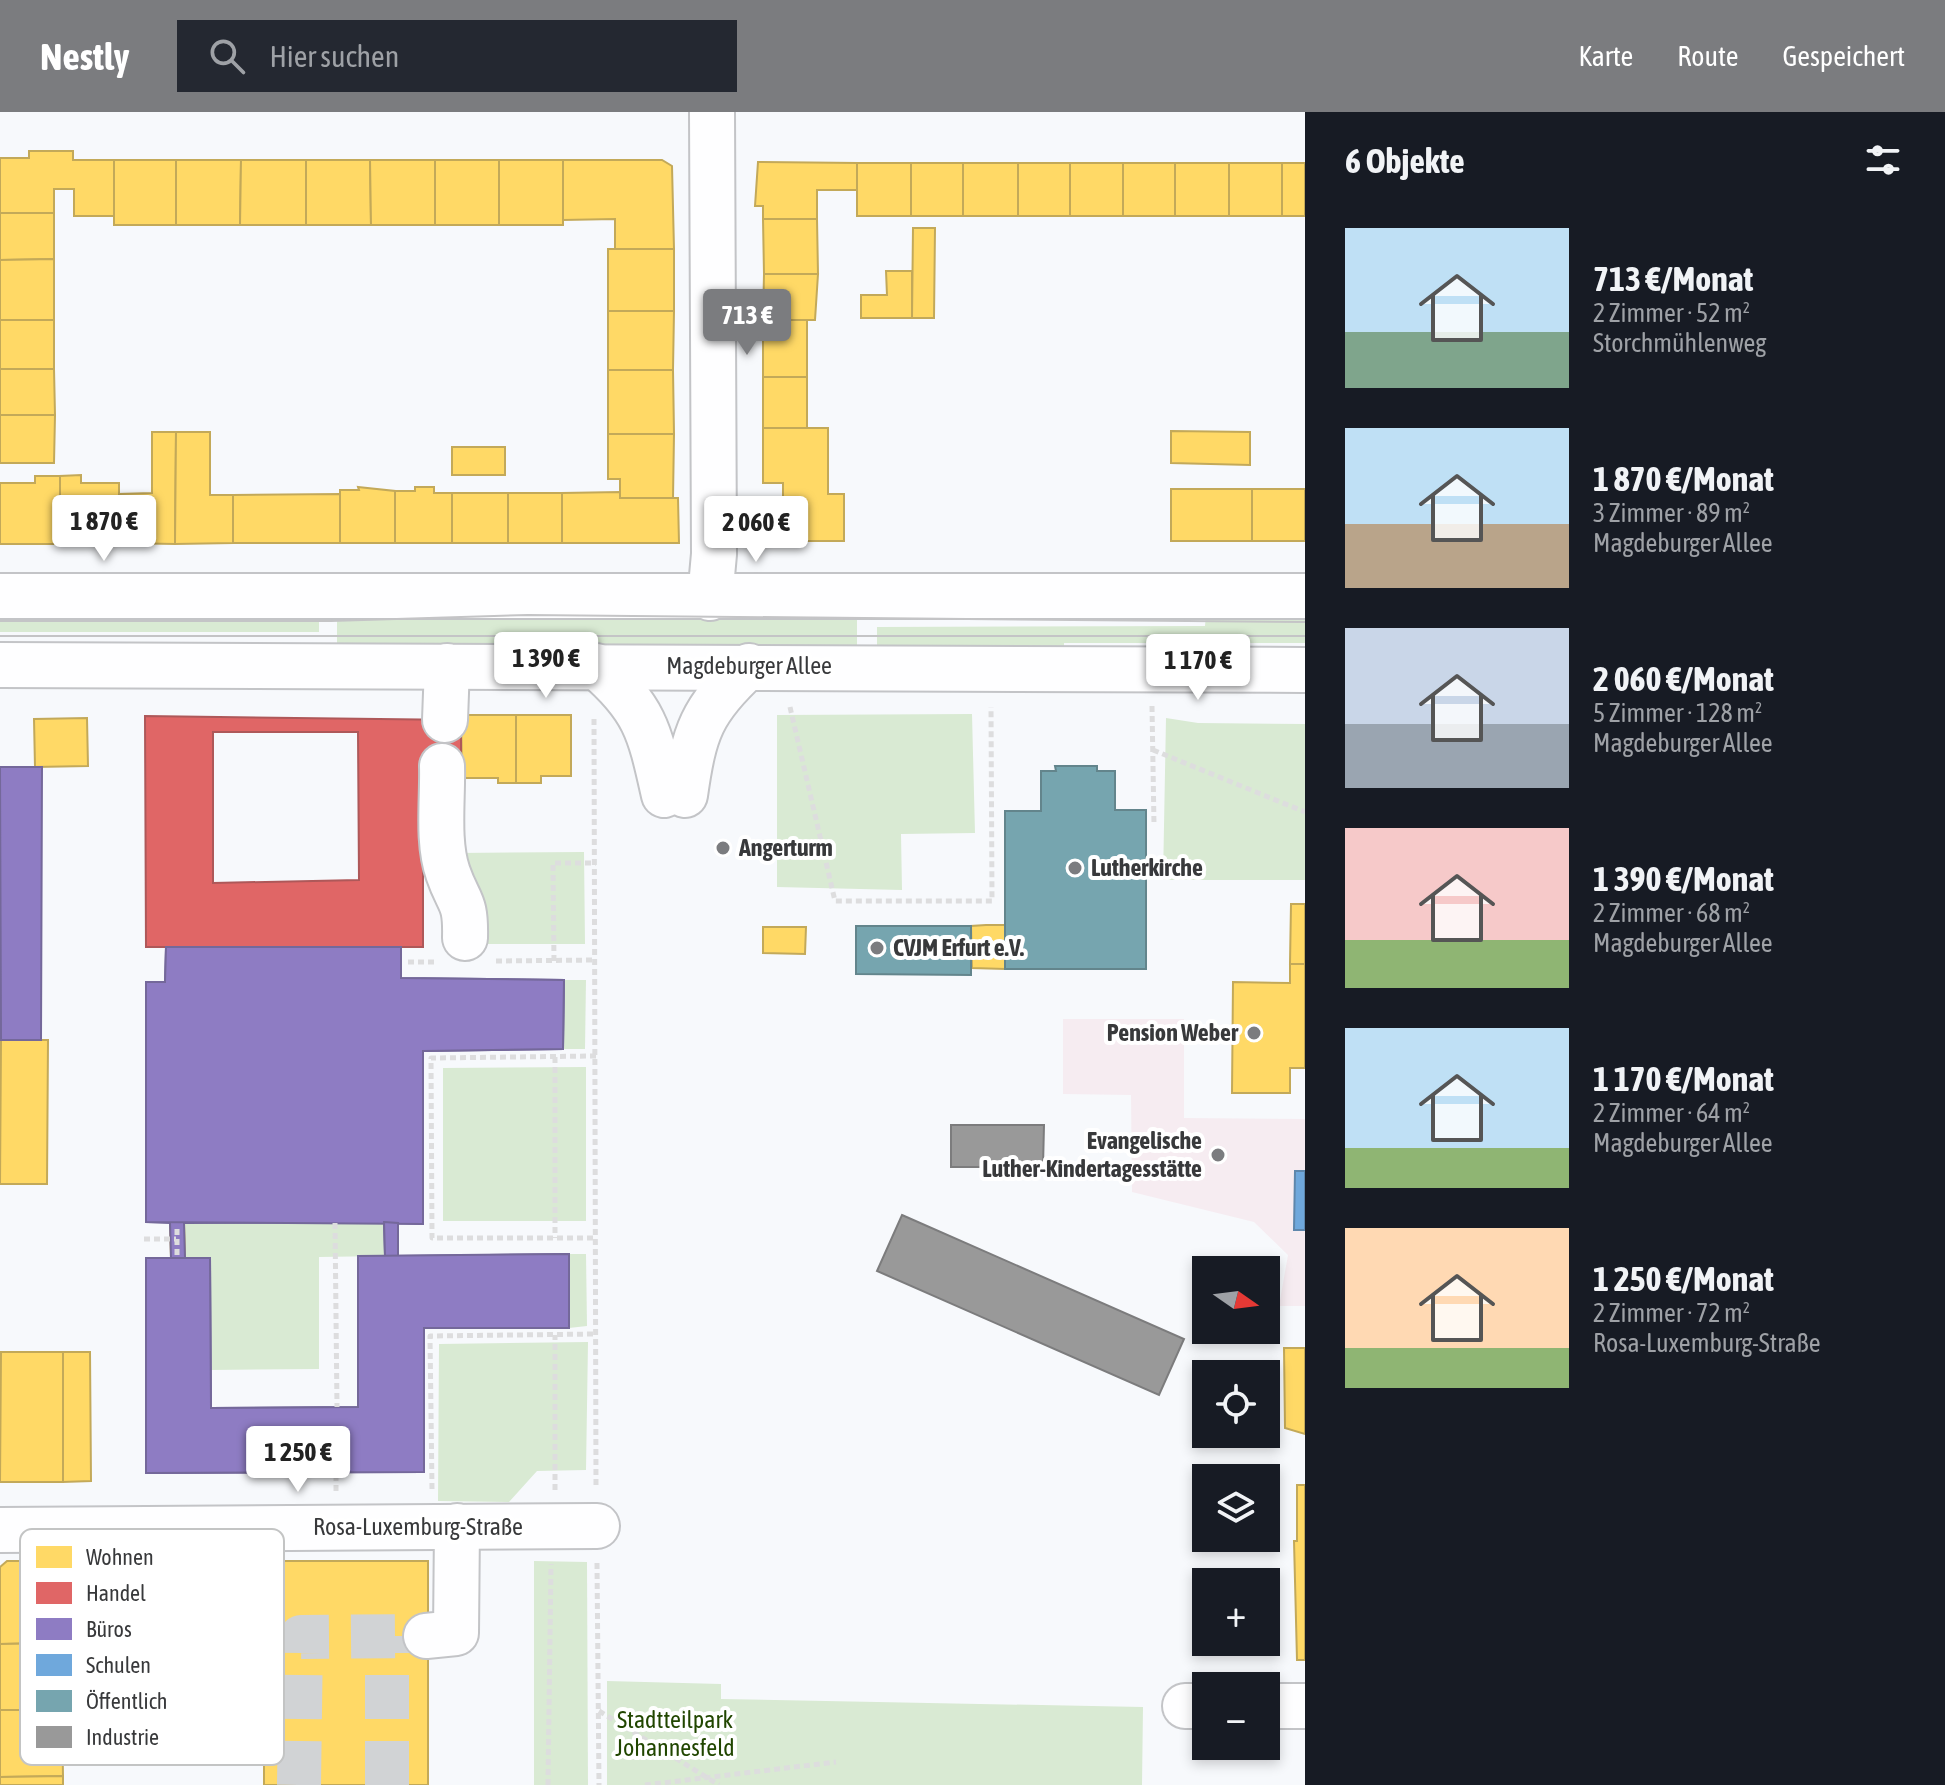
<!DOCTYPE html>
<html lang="de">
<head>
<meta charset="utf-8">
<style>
	body { margin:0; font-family:"Asap Condensed",sans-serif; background:#242831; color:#f1f3f6; height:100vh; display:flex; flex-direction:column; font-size:30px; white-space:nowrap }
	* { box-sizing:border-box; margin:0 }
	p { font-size:26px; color:#9ea1a6 }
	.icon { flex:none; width:44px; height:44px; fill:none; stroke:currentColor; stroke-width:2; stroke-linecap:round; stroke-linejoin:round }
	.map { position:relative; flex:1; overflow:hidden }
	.sheet { display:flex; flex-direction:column; background:#171b24; width:640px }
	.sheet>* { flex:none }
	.needle { width:52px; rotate:104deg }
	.controls { position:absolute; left:1192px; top:1144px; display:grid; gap:16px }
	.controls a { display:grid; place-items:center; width:88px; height:88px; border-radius:0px; background:#171b24; box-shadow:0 4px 12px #0003; font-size:40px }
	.price { position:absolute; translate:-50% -68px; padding:0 18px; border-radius:8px; background:#fff; color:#222; font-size:26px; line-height:52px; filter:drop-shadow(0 2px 4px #0008) }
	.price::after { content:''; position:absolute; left:50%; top:48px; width:24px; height:18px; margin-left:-12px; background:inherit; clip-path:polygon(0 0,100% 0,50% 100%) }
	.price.current { background:#7b7c7f; color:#fff }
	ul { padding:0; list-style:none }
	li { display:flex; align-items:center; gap:24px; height:200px; padding:0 40px }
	li span { display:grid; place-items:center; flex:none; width:224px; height:160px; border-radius:0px; color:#555 }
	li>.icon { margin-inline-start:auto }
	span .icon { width:96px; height:96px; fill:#fffc; stroke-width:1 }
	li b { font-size:34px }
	h2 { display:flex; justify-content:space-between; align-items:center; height:96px; padding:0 40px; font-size:34px }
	header { display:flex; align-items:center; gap:48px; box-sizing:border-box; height:112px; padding:0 40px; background:#7b7c7f; color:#fff }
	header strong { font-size:38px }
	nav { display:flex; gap:44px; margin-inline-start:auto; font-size:28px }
	.search { width:560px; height:72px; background:#242831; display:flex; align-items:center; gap:20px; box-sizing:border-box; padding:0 28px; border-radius:0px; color:#9ea1a6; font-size:30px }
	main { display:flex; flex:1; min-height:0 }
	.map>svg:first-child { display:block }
	.education { fill:#f6ecf1 }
	.green { fill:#d9ead3 }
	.homes { fill:#ffd966; stroke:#c3a959; stroke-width:2 }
	.shops { fill:#e06666; stroke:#ae5859; stroke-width:2; fill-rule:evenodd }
	.offices { fill:#8e7cc3; stroke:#74689a; stroke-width:2; fill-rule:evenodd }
	.schools { fill:#6fa8dc; stroke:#5e87ac; stroke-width:2 }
	.public { fill:#76a5af; stroke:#63858c; stroke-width:2 }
	.industry { fill:#999; stroke:#7c7c7d; stroke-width:2 }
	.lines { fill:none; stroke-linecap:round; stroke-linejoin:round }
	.minor-tunnel { stroke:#d1d3d5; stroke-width:44; stroke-dasharray:44 22; stroke-linecap:butt }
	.minor-casing { stroke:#c3c4c7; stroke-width:48 }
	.major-casing { stroke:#c3c4c7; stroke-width:48 }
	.path { stroke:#ddddde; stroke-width:5; stroke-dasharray:6 4; stroke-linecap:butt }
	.minor { stroke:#fefeff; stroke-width:44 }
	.major { stroke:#fefeff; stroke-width:44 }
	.tram { stroke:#c4c4c6; stroke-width:2 }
	.poi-dot { fill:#7b7c7f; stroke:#fff; stroke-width:3 }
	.labels { text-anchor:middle; stroke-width:8; stroke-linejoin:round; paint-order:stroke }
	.street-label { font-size:24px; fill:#38393b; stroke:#fff }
	.poi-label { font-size:24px; font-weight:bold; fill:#38393b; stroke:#fff; text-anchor:start }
	.park-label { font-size:24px; fill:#214600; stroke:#fff }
	.key { fill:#fff; stroke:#c3c4c4; stroke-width:2 }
	.key-label { font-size:22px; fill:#38393b }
</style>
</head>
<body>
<header>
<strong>Nestly</strong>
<div class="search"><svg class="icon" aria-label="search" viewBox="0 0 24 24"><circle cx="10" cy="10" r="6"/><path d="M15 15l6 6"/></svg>Hier suchen</div>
<nav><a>Karte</a><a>Route</a><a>Gespeichert</a></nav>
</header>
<main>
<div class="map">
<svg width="1305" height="1673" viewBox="0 0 1305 1673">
	<rect width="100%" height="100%" fill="#f7f9fc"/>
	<!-- education -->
	<polygon class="education" points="1063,907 1184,907 1184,1006 1305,1007 1305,1194 1279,1194 1288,1143 1254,1110 1132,1080 1131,983 1063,982"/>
	<!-- green -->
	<g class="green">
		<polygon points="857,491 857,543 337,543 337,497"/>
		<rect x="0" y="503" width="319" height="17"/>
		<polygon points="1206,503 1305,503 1305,531 1064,531 1064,537 877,535 877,515 1205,514"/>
		<polygon points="972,602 975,721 901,722 902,778 777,775 777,603"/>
		<polygon points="1166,606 1198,611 1305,612 1305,768 1163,768"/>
		<polygon points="584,740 585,832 487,832 486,810 457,741"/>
		<polygon points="564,868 586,868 585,937 563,937"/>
		<polygon points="586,955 586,1109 443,1109 443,956"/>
		<polygon points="384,1110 385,1144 319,1145 319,1257 210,1258 210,1146 185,1146 184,1111"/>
		<polygon points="569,1142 586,1142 587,1214 569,1216"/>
		<polygon points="588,1230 586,1358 537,1359 509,1390 438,1389 439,1232"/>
		<polygon points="534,1449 587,1450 588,1673 534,1673"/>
		<polygon points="607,1569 721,1572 721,1587 1143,1595 1142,1673 607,1673"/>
	</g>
	<!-- homes -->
	<g class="homes">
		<polygon points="29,39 73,39 73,48 114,48 114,104 74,104 74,77 54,77 54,101 0,101 0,46 29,46"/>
		<rect x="114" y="48" width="62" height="65"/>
		<polygon points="176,48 241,48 240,113 176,113"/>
		<polygon points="241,48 306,48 306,113 240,113"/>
		<polygon points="306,48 370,48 371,113 306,113"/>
		<polygon points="370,48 435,48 435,113 371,113"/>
		<rect x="435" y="48" width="64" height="65"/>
		<rect x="499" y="48" width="64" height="65"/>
		<polygon points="563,48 662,48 672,54 674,137 615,137 615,107 563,108"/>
		<polygon points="758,50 857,51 857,78 817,78 817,107 763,107 763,94 755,94"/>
		<rect x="857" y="51" width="54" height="53"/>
		<rect x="911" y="51" width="52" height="53"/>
		<rect x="963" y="51" width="55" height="53"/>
		<rect x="1018" y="51" width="52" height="53"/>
		<rect x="1070" y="51" width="53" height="53"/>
		<rect x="1123" y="51" width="52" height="53"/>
		<rect x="1175" y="51" width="54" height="53"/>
		<rect x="1229" y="51" width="53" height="53"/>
		<rect x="1282" y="51" width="23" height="53"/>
		<polygon points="0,101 54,101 54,147 0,148"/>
		<polygon points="763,107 817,107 818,162 764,162"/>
		<polygon points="913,116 935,116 934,206 912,206"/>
		<rect x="608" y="137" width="66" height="62"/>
		<polygon points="54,147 54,208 0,208 0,148"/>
		<polygon points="886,159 912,159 912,206 861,206 861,183 887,183"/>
		<polygon points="764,162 818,162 815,208 763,208"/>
		<polygon points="608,199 674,199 673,258 608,258"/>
		<rect x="0" y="208" width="54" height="49"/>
		<rect x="763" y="208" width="44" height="57"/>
		<polygon points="0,257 54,257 55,303 0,303"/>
		<polygon points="608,258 673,258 674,322 608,322"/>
		<rect x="763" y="265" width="44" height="51"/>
		<polygon points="0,303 55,303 54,351 0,351"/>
		<polygon points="763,316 828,316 828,382 844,382 844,429 783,429 783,371 763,371"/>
		<polygon points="1171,319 1250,320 1250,353 1171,351"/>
		<polygon points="152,320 176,320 175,432 119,431 119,382 152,381"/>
		<polygon points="176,320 210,320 210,383 233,383 233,431 175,432"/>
		<polygon points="608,322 674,322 673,386 620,386 620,367 608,367"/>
		<rect x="452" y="335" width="53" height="28"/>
		<polygon points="81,363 81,371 119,371 119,431 60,432 60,364"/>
		<polygon points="35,364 60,364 60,432 0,432 0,371 35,371"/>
		<polygon points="358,375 395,379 395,431 340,431 340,378 359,378"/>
		<polygon points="415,375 434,375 434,381 452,381 452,431 395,431 395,379 415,379"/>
		<rect x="1171" y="377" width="81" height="52"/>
		<rect x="1252" y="377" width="53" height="52"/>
		<polygon points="620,380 620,386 678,386 679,431 562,431 562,381"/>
		<rect x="452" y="381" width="56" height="50"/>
		<rect x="508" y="381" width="54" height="50"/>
		<polygon points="340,382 340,431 233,431 233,383"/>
		<polygon points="461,603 516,603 516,671 498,671 498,666 462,666"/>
		<polygon points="516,603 571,603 571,664 541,664 541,671 516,671"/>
		<polygon points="87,606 88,654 35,655 34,607"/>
		<polygon points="1291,792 1305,792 1305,852 1290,852"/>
		<polygon points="986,813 1005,813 1005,857 972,856 971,814"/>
		<polygon points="763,815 806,815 805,842 763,841"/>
		<polygon points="1290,852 1305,852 1305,956 1290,956 1290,981 1232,981 1233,870 1290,871"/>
		<polygon points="1,928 48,928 47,1072 0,1072"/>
		<polygon points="170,1111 184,1111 185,1146 171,1146"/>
		<polygon points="1284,1236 1305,1236 1305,1322 1285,1316"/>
		<polygon points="1,1240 63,1240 63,1370 0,1370"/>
		<polygon points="63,1240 90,1240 91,1369 63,1370"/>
		<polygon points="1297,1373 1305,1373 1305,1548 1297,1548 1294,1429 1297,1429"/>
		<polygon points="7,1449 85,1449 86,1500 42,1500 42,1531 0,1532 0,1455"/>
		<rect x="264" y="1449" width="164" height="224"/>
		<polygon points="61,1531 62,1598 0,1598 0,1532"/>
		<polygon points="0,1598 62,1598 63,1664 0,1665"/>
		<polygon points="63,1664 63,1673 0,1673 0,1665"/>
	</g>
	<!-- shops -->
	<path class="shops" d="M145 604 461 608V654H423V835H146ZM213 620H358L359 768 213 771Z"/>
	<!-- offices -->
	<g class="offices">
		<polygon points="0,655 42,655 41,928 1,928"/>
		<path d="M166 835H401V866L564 868 563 937 423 939V1112L398 1111V1144L569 1142V1216H424V1360L146 1361V1146H171L170 1111 146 1110V870H165ZM384 1110 385 1144H358V1295L211 1296 210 1146H185L184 1111Z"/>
		<polygon points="166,835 401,835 401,866 564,868 563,937 423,939 423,1112 146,1110 146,870 165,870"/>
		<polygon points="384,1110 398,1111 398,1144 385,1144"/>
		<polygon points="569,1142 569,1216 424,1216 424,1360 146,1361 146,1146 210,1146 211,1296 358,1295 358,1144"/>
	</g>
	<!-- schools -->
	<polygon class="schools" points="1295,1059 1305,1059 1305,1118 1294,1118"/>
	<!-- public -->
	<g class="public">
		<polygon points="1055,654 1097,654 1097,659 1115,659 1115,698 1146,698 1146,857 1005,857 1005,699 1041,699 1041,659 1056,659"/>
		<polygon points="856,814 971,814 971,863 856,862"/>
	</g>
	<!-- industry -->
	<g class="industry">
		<polygon points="951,1013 1044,1013 1043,1055 951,1055"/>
		<polygon points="902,1103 1184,1227 1159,1283 877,1159"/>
	</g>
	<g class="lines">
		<!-- minor-tunnel -->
		<g class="minor-tunnel">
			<polyline points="299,1673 301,1525 426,1524"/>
			<polyline points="387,1673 387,1524"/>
		</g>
		<defs>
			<g id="minor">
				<polyline points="710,486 714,442 712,0"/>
				<path d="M596 554C646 597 650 621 664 683"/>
				<polyline points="445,608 447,554"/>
				<path d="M442 654C443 687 437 730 448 761 459 793 466 787 465 826"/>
				<path d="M685 683C694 620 701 598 749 554"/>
				<polyline points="0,1418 597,1414"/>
				<polyline points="163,1518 164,1555"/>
				<polyline points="426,1524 456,1521 457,1414"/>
				<polyline points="1185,1594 1206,1594"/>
				<polyline points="1266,1594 1305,1594"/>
			</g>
			<g id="major">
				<polyline points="0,484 1305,484"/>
				<polyline points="0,553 1305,558"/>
			</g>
		</defs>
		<!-- minor casing -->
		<use href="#minor" class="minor-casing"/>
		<!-- major casing -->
		<use href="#major" class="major-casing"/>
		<!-- path -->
		<g class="path">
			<polyline points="1152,594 1154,713"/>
			<polyline points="790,595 835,789 992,789 991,595"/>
			<polyline points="594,607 596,1377"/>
			<polyline points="1153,638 1305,700"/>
			<polyline points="496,849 595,848"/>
			<polyline points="554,849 553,751 596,751"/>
			<polyline points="408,850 434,850"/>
			<polyline points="596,944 431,946 432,1126 596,1126"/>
			<polyline points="555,945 555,1126"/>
			<polyline points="335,1111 337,1295"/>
			<polyline points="144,1127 176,1127"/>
			<polyline points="177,1143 177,1113"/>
			<polyline points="432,1377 430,1224 596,1222"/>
			<polyline points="555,1378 555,1223"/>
			<polyline points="336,1379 336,1360"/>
			<polyline points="597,1451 599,1673"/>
			<polyline points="599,1599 719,1673"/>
			<polyline points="548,1673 551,1452"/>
			<polyline points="645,1673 836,1650"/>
		</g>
		<!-- minor -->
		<use href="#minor" class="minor"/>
		<!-- major -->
		<use href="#major" class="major"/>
		<!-- tram -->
		<g class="tram">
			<polyline points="0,509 331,509 528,503 1305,510"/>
			<polyline points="0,524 1305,524"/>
		</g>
	</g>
	<!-- markers -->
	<g class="poi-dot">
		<circle cx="723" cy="736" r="8"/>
		<circle cx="1075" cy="756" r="8"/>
		<circle cx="877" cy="836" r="8"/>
		<circle cx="1254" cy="921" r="8"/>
		<circle cx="1218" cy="1043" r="8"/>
	</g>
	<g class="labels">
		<!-- street labels -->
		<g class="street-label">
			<text x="749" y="562">Magdeburger Allee</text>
			<text x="418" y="1423">Rosa-Luxemburg-Straße</text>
		</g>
		<!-- poi labels -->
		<g class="poi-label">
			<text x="739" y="744">Angerturm</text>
			<text x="1091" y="764">Lutherkirche</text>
			<text x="893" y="844">CVJM Erfurt e.V.</text>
			<text x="1238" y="929" text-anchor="end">Pension Weber</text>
			<text x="1202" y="1037" text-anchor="end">Evangelische<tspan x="1202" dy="28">Luther-Kindertagesstätte</tspan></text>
		</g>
		<!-- park labels -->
		<g class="park-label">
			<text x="675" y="1616">Stadtteilpark<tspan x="675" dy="28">Johannesfeld</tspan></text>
		</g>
	</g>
	<!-- legend -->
	<rect x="20" y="1417" width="264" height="236" rx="12" class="key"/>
	<rect x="36" y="1434" width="36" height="22" fill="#ffd966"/>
	<rect x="36" y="1470" width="36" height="22" fill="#e06666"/>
	<rect x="36" y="1506" width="36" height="22" fill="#8e7cc3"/>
	<rect x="36" y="1542" width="36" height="22" fill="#6fa8dc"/>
	<rect x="36" y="1578" width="36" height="22" fill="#76a5af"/>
	<rect x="36" y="1614" width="36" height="22" fill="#999"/>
	<g class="key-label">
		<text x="86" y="1453">Wohnen</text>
		<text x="86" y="1489">Handel</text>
		<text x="86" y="1525">Büros</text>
		<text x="86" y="1561">Schulen</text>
		<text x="86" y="1597">Öffentlich</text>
		<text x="86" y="1633">Industrie</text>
	</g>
</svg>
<div class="controls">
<a><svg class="needle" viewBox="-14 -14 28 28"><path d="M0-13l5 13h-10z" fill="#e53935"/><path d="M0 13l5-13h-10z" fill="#9ea1a6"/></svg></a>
<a><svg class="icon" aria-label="locate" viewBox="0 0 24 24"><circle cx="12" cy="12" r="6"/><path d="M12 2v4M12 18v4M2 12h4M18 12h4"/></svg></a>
<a><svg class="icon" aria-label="layers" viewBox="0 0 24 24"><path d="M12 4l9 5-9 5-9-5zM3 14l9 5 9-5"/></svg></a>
<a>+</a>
<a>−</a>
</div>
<b class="price current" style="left:747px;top:245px">713 €</b>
<b class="price" style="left:104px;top:451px">1 870 €</b>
<b class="price" style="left:756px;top:452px">2 060 €</b>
<b class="price" style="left:546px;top:588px">1 390 €</b>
<b class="price" style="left:1198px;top:590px">1 170 €</b>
<b class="price" style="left:298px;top:1382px">1 250 €</b>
</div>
<section class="sheet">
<h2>6 Objekte<svg class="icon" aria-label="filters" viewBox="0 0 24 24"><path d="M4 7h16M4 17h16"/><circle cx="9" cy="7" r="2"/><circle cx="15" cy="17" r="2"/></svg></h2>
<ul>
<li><span style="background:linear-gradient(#bfe0f5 65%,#7fa58c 0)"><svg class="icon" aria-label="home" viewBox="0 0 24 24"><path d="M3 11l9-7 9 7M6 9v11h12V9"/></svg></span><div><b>713 €/Monat</b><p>2 Zimmer · 52 m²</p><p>Storchmühlenweg</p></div></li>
<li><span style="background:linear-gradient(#bfe0f5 60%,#b9a48a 0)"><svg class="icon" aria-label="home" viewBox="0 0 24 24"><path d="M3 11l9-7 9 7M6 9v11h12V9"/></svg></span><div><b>1 870 €/Monat</b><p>3 Zimmer · 89 m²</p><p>Magdeburger Allee</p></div></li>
<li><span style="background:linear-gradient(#c9d6e8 60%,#9aa5b1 0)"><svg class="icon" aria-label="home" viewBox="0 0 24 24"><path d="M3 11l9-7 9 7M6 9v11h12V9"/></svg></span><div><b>2 060 €/Monat</b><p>5 Zimmer · 128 m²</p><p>Magdeburger Allee</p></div></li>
<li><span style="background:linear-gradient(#f6c9c9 70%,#8fb573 0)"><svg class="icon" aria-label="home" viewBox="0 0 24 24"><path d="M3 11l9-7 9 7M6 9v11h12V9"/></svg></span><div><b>1 390 €/Monat</b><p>2 Zimmer · 68 m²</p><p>Magdeburger Allee</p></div></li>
<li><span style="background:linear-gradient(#bfe0f5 75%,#8fb573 0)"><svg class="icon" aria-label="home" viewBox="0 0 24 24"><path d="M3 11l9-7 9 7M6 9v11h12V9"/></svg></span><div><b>1 170 €/Monat</b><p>2 Zimmer · 64 m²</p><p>Magdeburger Allee</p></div></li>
<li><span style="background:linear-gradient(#ffd9b3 75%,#8fb573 0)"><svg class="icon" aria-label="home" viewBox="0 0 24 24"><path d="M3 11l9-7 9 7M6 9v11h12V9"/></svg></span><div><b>1 250 €/Monat</b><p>2 Zimmer · 72 m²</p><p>Rosa-Luxemburg-Straße</p></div></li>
</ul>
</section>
</main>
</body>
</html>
